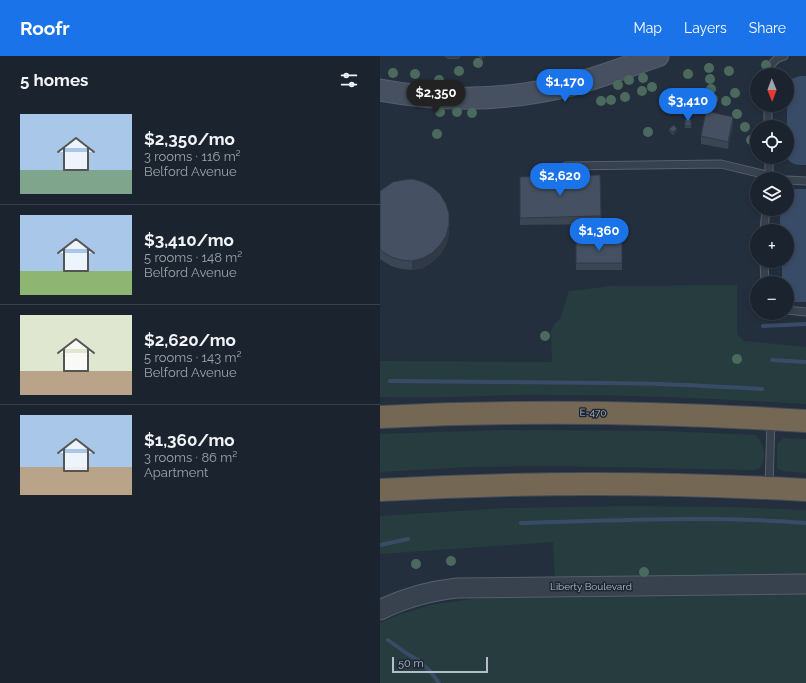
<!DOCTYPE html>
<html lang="en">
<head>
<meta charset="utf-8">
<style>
	body { margin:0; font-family:Raleway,sans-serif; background:#242b36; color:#f1f3f6; height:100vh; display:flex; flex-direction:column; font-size:15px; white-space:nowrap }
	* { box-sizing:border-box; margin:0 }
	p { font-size:13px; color:#a0a4aa }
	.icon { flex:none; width:22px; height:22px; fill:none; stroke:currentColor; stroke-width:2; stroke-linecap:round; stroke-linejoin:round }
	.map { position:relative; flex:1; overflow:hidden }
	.sheet { display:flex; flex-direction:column; background:#1b232e; width:380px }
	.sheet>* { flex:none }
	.needle { width:26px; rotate:179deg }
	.buttons { position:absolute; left:370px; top:12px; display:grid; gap:8px }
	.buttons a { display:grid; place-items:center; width:44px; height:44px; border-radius:50%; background:#1b232e; box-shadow:0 2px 6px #0003,0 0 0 1px #39404a; font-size:20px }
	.scale { position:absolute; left:12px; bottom:10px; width:96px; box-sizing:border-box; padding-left:4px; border:2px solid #b4bcc9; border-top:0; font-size:11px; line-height:14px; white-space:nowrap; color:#b4bcc9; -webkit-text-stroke:3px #1d2633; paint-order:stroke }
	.price { position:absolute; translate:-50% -34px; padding:0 9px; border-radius:14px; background:#1a73e8; color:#fff; font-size:13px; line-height:26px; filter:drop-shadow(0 1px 2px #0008) }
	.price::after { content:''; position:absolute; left:50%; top:24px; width:12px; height:9px; margin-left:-6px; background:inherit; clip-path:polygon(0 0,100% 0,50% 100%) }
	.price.current { background:#222; color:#fff }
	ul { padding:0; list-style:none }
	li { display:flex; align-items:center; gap:12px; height:100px; padding:0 20px }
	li+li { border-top:1px solid #39404a }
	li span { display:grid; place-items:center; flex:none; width:112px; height:80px; border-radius:0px; color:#555 }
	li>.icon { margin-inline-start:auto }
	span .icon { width:48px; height:48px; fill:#fffc; stroke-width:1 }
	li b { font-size:17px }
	h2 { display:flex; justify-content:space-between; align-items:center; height:48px; padding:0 20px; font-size:17px }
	header { display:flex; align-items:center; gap:24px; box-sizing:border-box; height:56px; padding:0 20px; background:#1a73e8; color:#fff }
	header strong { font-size:19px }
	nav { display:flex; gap:22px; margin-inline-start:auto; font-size:14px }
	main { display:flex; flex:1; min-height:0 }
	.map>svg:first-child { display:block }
	.green { fill:#263c3f }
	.water { fill:#394c67 }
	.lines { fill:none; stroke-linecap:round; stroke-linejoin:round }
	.stream { stroke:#394c67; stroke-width:4 }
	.service-casing { stroke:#565f6c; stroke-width:9 }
	.tertiary-casing { stroke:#565f6c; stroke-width:21 }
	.secondary-casing { stroke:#565f6c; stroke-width:23 }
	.motorway-casing { stroke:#434c59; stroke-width:24 }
	.service { stroke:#38414e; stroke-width:7 }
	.tertiary { stroke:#38414e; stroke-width:19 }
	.secondary { stroke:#465061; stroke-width:21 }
	.motorway { stroke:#746855; stroke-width:22 }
	.tree { fill:#4b6a5d }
	.wall { fill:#3b4654 }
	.shaded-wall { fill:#303945 }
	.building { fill:#455162; stroke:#303945 }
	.labels { text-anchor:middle; stroke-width:3; stroke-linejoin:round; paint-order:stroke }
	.street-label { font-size:10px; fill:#b4bcc9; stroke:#1d2633 }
</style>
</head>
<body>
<header>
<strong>Roofr</strong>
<nav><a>Map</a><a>Layers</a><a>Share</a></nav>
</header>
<main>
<section class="sheet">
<h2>5 homes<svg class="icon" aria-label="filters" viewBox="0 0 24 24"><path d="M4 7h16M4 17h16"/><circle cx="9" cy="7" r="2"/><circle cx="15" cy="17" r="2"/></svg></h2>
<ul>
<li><span style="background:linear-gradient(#a9c7e8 70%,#7fa58c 0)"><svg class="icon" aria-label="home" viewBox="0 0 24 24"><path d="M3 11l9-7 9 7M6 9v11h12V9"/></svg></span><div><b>$2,350/mo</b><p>3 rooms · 116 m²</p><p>Belford Avenue</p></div></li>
<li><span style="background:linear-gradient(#a9c7e8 70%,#8fb573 0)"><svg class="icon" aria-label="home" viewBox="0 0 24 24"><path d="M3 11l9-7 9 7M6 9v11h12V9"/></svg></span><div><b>$3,410/mo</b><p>5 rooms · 148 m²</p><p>Belford Avenue</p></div></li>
<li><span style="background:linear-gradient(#dfe7d0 70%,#b9a48a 0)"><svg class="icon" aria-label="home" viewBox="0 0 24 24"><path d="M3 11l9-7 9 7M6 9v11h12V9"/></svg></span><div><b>$2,620/mo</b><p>5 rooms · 143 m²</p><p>Belford Avenue</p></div></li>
<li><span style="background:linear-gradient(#a9c7e8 65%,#b9a48a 0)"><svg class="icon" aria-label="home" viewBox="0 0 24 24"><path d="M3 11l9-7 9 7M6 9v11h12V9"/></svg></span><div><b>$1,360/mo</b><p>3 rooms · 86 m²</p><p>Apartment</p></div></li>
</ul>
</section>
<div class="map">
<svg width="426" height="627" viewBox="0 0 426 627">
	<rect width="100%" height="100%" fill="#242f3e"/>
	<!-- green -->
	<g class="green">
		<path d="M357 229V278L364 285 426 291V348C342 343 259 339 175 339 117 338 59 343 0 341V305L172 306 171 275 175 267 180 263 189 235 232 230Z"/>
		<path d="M119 374 284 375 376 379C384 387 387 402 380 412L373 414 173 410 91 411 0 416V378Z"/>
		<polygon points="404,382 426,383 426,417 402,415 397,412 397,388"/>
		<polygon points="247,450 351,451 426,454 426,520 175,522 173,486 0,498 0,460 125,452"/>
		<polygon points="426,537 426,627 0,627 0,567 21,558 51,549 91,543 175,540"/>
	</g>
	<!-- water -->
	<g class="water">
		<path d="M420 20H426V109C418 109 410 109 407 101V28L409 24Z"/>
		<polygon points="412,133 426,133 426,246 413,246 408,244 407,227 402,227 402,205 407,205 407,175 400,175 400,153 407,153 407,137"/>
	</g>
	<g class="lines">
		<!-- stream -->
		<g class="stream">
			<polyline points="383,270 426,268"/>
			<polyline points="392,304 426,306"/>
			<path d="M10 325C82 326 153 326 225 327 277 327 330 330 382 333"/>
			<path d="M141 467C236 464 331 460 426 467"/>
			<polyline points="0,489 28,483"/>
			<polyline points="8,584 26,597 39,605 50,615 59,627"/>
		</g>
		<defs>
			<g id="service">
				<path d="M388 19C390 9 394 2 404 0"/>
				<polyline points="388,49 388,71"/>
				<polyline points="389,101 389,120"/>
				<polyline points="186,110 341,108 403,123"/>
				<polyline points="407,124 426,125"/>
				<polyline points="384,175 386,153"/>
				<polyline points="384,205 385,227"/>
				<polyline points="407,254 426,256"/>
				<polyline points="389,430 391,365"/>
			</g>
			<path id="tertiary" d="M0 554C24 542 50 535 77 532L426 528"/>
			<path id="secondary" d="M0 34C64 46 128 45 191 29 221 21 249 10 278 0"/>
			<g id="motorway">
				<path d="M0 361C142 354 284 356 426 365"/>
				<path d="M0 434C142 426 284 426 426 434"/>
			</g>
		</defs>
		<!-- service casing -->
		<use href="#service" class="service-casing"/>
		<!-- tertiary casing -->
		<use href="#tertiary" class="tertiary-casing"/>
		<!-- secondary casing -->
		<use href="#secondary" class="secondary-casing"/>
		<!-- motorway casing -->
		<use href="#motorway" class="motorway-casing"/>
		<!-- service -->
		<use href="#service" class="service"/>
		<!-- tertiary -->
		<use href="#tertiary" class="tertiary"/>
		<!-- secondary -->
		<use href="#secondary" class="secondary"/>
		<!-- motorway -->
		<use href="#motorway" class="motorway"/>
	</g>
	<!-- trees -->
	<g class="tree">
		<circle cx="98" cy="7" r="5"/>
		<circle cx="386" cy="9" r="5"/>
		<circle cx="329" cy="12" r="5"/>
		<circle cx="79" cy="15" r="5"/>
		<circle cx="349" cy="15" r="5"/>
		<circle cx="13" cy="17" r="5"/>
		<circle cx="35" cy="18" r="5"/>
		<circle cx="308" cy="18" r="5"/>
		<circle cx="263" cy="22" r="5"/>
		<circle cx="330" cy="23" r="5"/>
		<circle cx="59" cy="24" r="5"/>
		<circle cx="249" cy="24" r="5"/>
		<circle cx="238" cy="29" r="5"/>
		<circle cx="272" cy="31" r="5"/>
		<circle cx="331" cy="33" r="5"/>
		<circle cx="262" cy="35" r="5"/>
		<circle cx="355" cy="37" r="5"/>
		<circle cx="245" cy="41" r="5"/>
		<circle cx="333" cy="43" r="5"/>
		<circle cx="231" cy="44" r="5"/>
		<circle cx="221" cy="45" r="5"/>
		<circle cx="346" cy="45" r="5"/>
		<circle cx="60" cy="56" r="5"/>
		<circle cx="77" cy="56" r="5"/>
		<circle cx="92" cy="57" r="5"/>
		<circle cx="357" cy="58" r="5"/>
		<circle cx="365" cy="71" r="5"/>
		<circle cx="268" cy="76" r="5"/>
		<circle cx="57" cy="78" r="5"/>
		<circle cx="371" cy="84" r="5"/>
		<circle cx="165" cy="280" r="5"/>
		<circle cx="357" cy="303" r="5"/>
		<circle cx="71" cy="505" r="5"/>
		<circle cx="36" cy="508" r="5"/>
		<circle cx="264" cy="516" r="5"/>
	</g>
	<!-- wall -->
	<g class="wall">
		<polygon points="64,0 81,0 78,3 68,3"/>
		<polygon points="98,0 106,0 102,4"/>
		<rect x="305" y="63" width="6" height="9"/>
		<polygon points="353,68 348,93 321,88 321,80"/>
		<polygon points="289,73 297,75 293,79 289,75"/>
		<polygon points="220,119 221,168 140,169 140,121"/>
		<polygon points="0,135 69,179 66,189 60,199 52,206 43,212 32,214 21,213 11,210 3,205 0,203"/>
		<polygon points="242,185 242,214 196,214 196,186"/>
	</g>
	<!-- shaded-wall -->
	<g class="shaded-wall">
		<polygon points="102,0 106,0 102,4"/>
		<polygon points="353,61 353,68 348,93 348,86"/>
		<polygon points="297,73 297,75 293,79 293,76"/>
		<polygon points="69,169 69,179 66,189 60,199 52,206 43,212 32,214 32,205"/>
	</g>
	<!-- building -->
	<g class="building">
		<polygon points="67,0 79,0 78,1 68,1"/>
		<polygon points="326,55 353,61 348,86 321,80"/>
		<rect x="305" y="63" width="6" height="7"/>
		<polygon points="294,69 297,73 293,76 289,73"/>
		<polygon points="220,119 221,160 140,162 140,121"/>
		<polygon points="32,123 43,126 52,131 60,138 66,148 69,158 69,169 66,180 60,189 52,197 43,202 32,205 21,204 11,201 3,196 0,193 0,135 13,126 23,124"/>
		<polygon points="242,185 242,207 196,207 196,186"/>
	</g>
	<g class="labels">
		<!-- street labels -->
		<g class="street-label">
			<text transform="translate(213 356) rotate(1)" y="4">E-470</text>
			<text x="211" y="534">Liberty Boulevard</text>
		</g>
	</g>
</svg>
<div class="buttons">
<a><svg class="needle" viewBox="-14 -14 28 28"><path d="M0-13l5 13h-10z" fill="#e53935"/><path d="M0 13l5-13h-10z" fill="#a0a4aa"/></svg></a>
<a><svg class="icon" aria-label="locate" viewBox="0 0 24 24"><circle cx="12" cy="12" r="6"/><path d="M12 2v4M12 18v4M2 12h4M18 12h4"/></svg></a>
<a><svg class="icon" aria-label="layers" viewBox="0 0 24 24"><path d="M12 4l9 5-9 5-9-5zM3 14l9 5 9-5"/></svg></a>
<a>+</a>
<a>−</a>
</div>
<div class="scale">50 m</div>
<b class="price" style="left:185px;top:47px">$1,170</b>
<b class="price current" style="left:56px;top:58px">$2,350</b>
<b class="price" style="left:308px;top:66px">$3,410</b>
<b class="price" style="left:180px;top:141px">$2,620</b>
<b class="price" style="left:219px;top:196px">$1,360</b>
</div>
</main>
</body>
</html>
